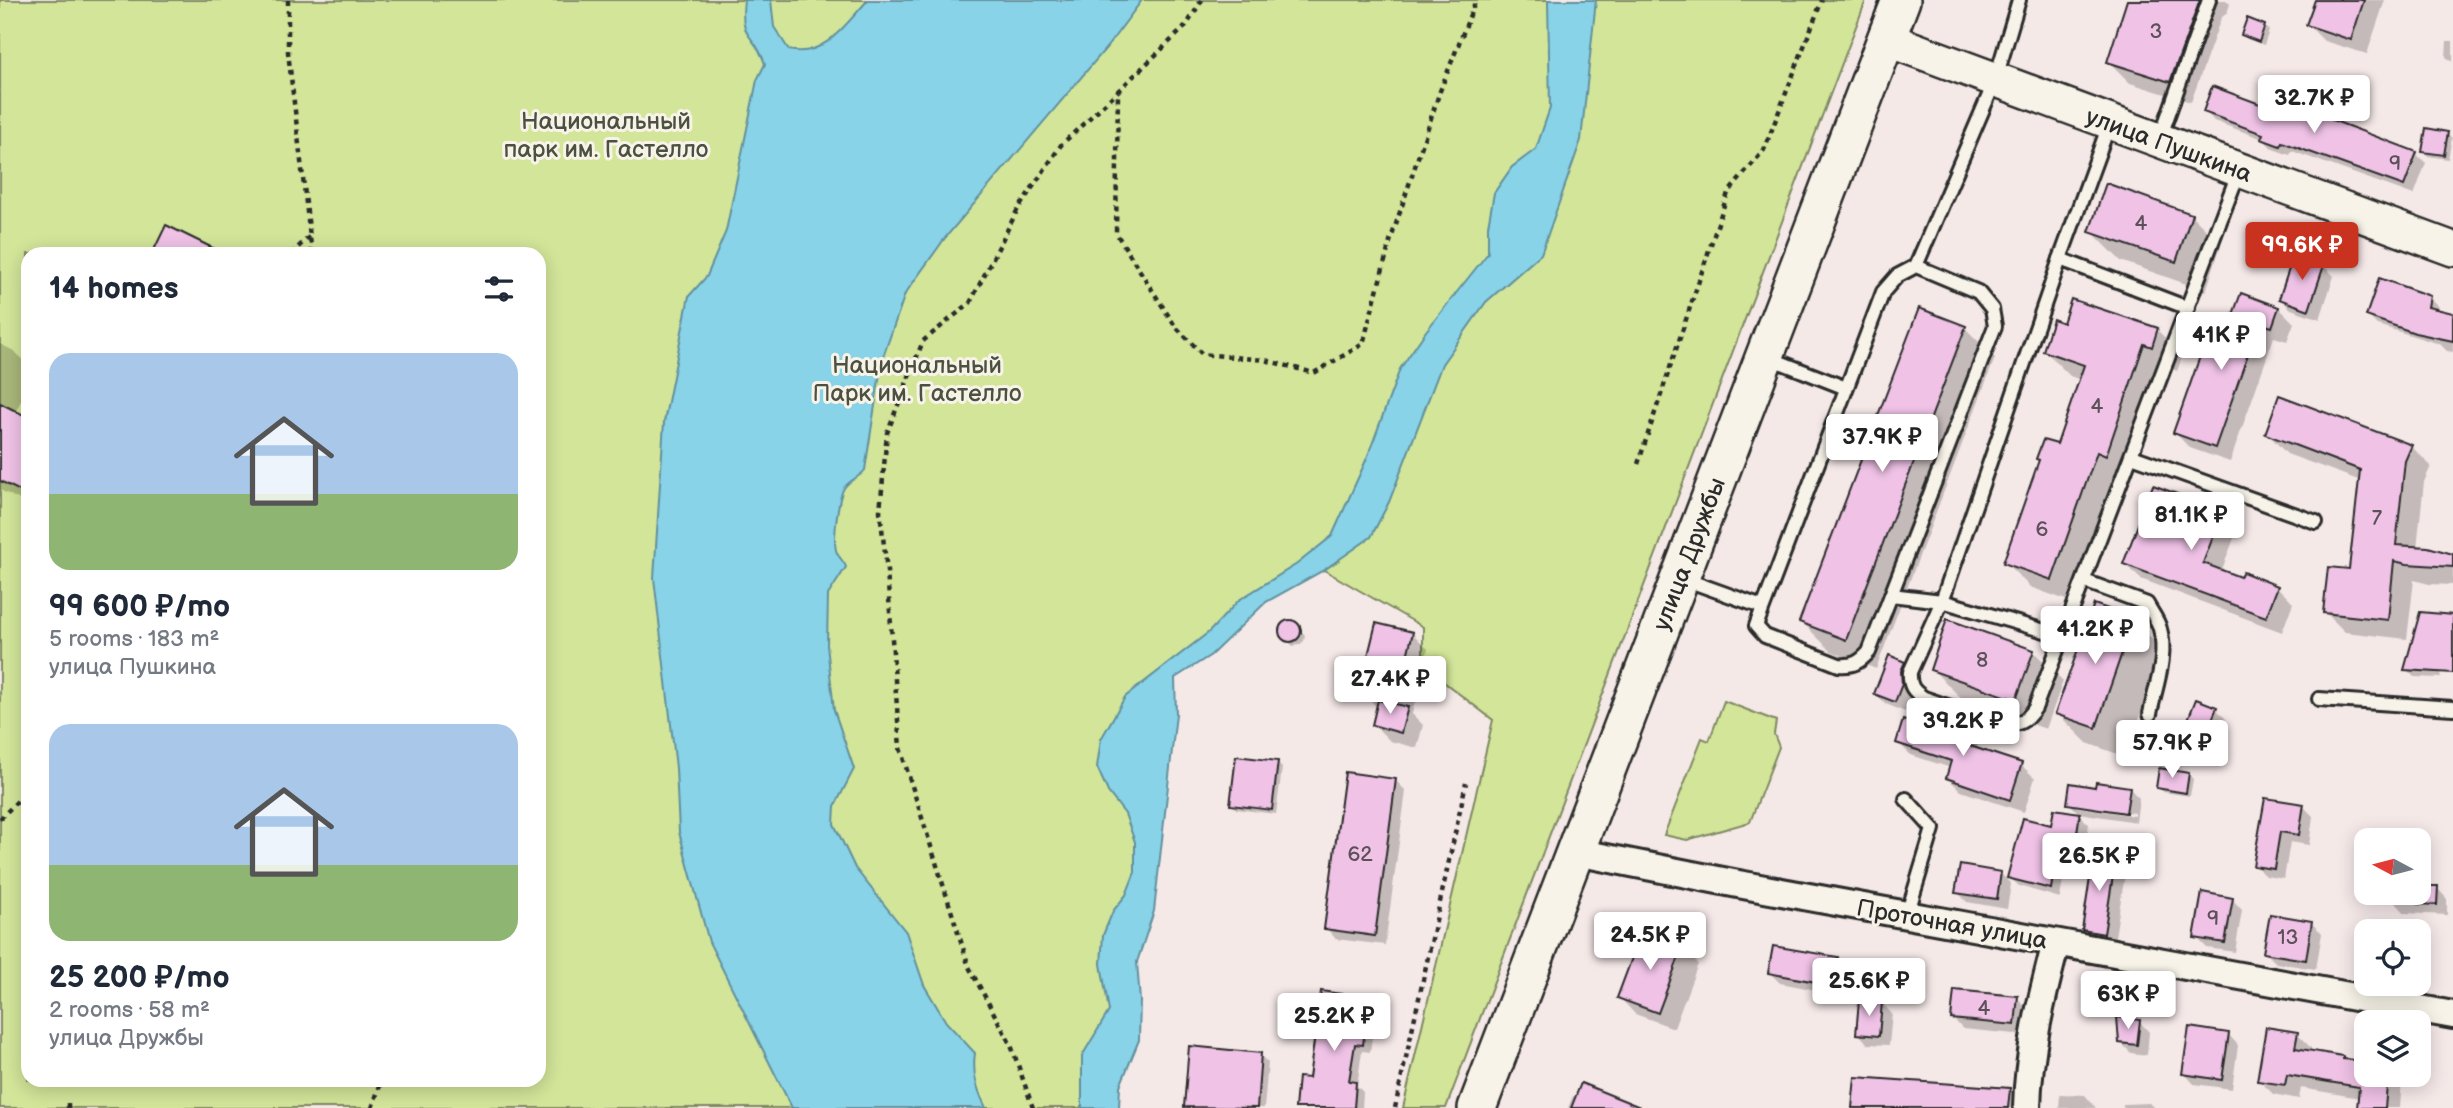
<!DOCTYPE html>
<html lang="en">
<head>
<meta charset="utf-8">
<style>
	body { margin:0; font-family:"Balsamiq Sans",sans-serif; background:#f6f6f7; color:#1f2937; height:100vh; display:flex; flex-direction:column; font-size:26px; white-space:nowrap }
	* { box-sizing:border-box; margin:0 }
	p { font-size:23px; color:#747a83 }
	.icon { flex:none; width:38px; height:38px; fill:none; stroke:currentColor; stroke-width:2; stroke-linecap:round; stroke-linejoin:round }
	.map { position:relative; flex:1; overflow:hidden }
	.drawer { position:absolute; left:21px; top:247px; width:525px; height:840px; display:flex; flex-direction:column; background:#fff; border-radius:21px; box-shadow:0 4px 18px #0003 }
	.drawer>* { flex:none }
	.needle { width:46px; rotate:277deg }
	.buttons { position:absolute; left:2354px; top:828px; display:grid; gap:14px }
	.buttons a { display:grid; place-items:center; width:77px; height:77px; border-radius:14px; background:#fff; box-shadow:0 4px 18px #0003; font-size:35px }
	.price { position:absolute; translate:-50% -60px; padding:0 16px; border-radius:7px; background:#fff; color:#222; font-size:23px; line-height:46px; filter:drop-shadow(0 2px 4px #0008) }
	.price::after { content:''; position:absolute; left:50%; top:42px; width:21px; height:16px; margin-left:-10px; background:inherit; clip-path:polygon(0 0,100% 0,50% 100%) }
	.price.selected { background:#c8321e; color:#fff }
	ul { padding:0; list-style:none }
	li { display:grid; align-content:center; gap:14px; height:371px; padding:0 28px }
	li span { display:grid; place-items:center; height:217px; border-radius:21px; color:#555 }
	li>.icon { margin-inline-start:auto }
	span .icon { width:126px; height:126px; fill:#fffc; stroke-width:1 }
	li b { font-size:30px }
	h2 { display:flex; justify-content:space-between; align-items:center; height:84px; padding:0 28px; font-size:30px }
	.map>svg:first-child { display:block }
	.green { fill:#d2e599; stroke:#7e8862; stroke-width:2; fill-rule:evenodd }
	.water { fill:#88d3e8; stroke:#63909c; stroke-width:2 }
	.shadow { fill:#0003; fill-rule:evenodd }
	.building { fill:#efc2e6; stroke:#2b2b2b; stroke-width:2 }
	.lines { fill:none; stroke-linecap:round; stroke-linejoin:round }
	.service-casing { stroke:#2b2b2b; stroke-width:18 }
	.minor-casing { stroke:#2b2b2b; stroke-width:32 }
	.tertiary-casing { stroke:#2b2b2b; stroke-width:38 }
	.secondary-casing { stroke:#2b2b2b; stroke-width:42 }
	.path { stroke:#2b2b2b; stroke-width:4.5; stroke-dasharray:5 5; stroke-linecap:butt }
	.service { stroke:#f7f3e8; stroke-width:12 }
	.minor { stroke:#f7f3e8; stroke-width:26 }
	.tertiary { stroke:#f7f3e8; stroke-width:33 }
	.secondary { stroke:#f7f3e8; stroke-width:37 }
	.labels { text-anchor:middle; stroke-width:6; stroke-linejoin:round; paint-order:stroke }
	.number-label { font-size:21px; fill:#5c515a }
	.park-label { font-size:24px; fill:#4c5041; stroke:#f7f3e8 }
	.street-label { font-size:24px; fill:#2b2b2b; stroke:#f7f3e8 }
</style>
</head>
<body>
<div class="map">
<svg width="2453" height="1108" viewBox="0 0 2453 1108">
	<rect width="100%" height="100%" fill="#f5e9e8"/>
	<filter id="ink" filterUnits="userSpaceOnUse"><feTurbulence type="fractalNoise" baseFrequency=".0143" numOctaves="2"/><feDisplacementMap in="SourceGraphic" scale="14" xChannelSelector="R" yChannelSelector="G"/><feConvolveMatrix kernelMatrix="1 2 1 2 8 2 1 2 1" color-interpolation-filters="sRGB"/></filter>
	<g filter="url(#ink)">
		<!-- green -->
		<g class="green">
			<path d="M0 0H1866L1446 1108H1403L1493 720 1423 666V627L1324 570 1339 560 1327 553 1164 668 1108 1108H0ZM28 254H539V1080H28Z"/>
			<polygon points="1724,701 1776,721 1774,734 1779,747 1750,822 1687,840 1664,835 1702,738 1709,741"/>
		</g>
		<!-- water -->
		<g class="water">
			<path d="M744 0H771L774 27 789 50C824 59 847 22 868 0H1142L1107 47 945 238 905 294 882 360 865 470C859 478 849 480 844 488 838 498 832 543 837 553 839 558 844 561 846 567L828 595 827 645 834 710 854 769 835 806 834 824 855 868 906 932 924 985 946 1022 975 1053C972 1074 977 1089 986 1108H792L709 942 679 832 676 768 654 578 664 422 689 296 707 276 726 231 757 80 765 64C755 32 739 42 744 0Z"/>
			<polygon points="1548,0 1596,0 1581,140 1541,254 1486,302 1442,364 1389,502 1371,537 1324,570 1266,602 1211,655 1175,678 1176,714 1154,911 1137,962 1140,1001 1139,1040 1120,1086 1119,1108 1082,1108 1082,1056 1109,1011 1101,964 1103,935 1113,911 1126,895 1135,872 1135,842 1125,814 1108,792 1097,767 1101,739 1125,697 1209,632 1239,600 1297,564 1332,536 1367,458 1400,369 1426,331 1488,253 1488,226 1494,193 1512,167 1536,149 1550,108"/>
		</g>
		<!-- shadow -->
		<g class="shadow">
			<polygon points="2129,0 2226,0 2230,4 2227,13 2221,18 2191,102 2130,83 2109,62"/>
			<polygon points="2317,0 2385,0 2367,54 2324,41 2308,25"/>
			<polygon points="2265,26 2269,31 2264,45 2247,39 2243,34"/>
			<polygon points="2447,41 2453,41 2453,62 2446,57"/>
			<polygon points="2205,111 2274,111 2332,119 2336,124 2416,154 2426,163 2414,195 2292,151 2290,155 2273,149 2263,139 2214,121"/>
			<polygon points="2447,134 2452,138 2448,159 2428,156 2423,151"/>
			<polygon points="2191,215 2221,245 2206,291 2121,261 2091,231"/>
			<polygon points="2324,266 2334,276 2320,319 2291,309 2281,299"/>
			<polygon points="2429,297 2439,307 2438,311 2453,314 2453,352 2447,351 2440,344 2377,325 2368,316"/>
			<polygon points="2279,308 2294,323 2287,341 2274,337 2230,462 2190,448 2175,433 2227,336"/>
			<polygon points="1920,310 1965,328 1995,358 1876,669 1831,651 1801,621"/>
			<polygon points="2064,325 2157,330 2183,355 2177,371 2170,368 2131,480 2122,476 2077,604 2030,587 2005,562 2058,447 2081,380 2070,376 2045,351"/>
			<polygon points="0,344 14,351 28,364 28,386 15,413 28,419 28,504 0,490"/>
			<polygon points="2267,433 2411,446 2431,466 2424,482 2417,548 2453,556 2453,585 2429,584 2414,580 2407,639 2345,632 2325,612 2351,571 2361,481 2287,454"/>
			<polygon points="2222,513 2238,528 2221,572 2277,587 2293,603 2282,632 2141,579 2125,564"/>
			<polygon points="2095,606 2133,620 2163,650 2126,757 2087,743 2057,713"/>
			<polygon points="1286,622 1293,622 1305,635 1304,641 1299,645 1293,646 1282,636 1282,627"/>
			<polygon points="2445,623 2441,678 2414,677 2406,669"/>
			<polygon points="1412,633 1428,649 1412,714 1423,725 1417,748 1390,741 1374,725 1377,707 1361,691"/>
			<polygon points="2033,651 2063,681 2046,729 1962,699 1932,669"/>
			<polygon points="1904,663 1914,674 1912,695 1905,712 1886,704 1876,694"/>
			<polygon points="2216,709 2226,719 2217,744 2197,737 2187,726"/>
			<polygon points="1938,723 1965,732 1978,745 1976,750 2021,765 2035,778 2024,812 1961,791 1948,778 1951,768 1911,755 1898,742 1935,732"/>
			<polygon points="1277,763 1282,768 1276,814 1236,809 1232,804"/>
			<polygon points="2188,774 2193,779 2190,796 2163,792 2158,787"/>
			<polygon points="1396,781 1406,791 1385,945 1336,939 1326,928"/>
			<path d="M2130 789 2139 798 2136 822 2079 813 2069 803ZM2077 804 2135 813V816L2077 807Z"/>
			<polygon points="2266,800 2303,806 2313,816 2309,845 2290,842 2284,879 2266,876 2255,865"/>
			<polygon points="2079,815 2089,824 2087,837 2102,841 2111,850 2110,856 2116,857 2126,868 2114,943 2094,940 2084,930 2095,859 2067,854 2060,898 2019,886 2009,877 2053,828"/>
			<polygon points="2000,873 2011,884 2007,909 1967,902 1957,892"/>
			<polygon points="2437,888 2447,899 2447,915 2405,913 2395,902 2395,892 2418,892"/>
			<polygon points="2232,899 2242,910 2235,952 2207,948 2196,937"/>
			<polygon points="2311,923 2322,933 2316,969 2276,963 2265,952"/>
			<polygon points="1682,948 1698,964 1674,1028 1635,1014 1620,998"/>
			<polygon points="2362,955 2366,956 2366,984 2413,984 2411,998 2368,991 2358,980"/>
			<polygon points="1837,959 1847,969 1843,995 1780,983 1770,973"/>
			<polygon points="1899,972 1903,977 1899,999 1877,995 1873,990"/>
			<polygon points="2017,998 2027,1009 2025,1035 1963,1029 1952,1018"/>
			<polygon points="1368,1000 1376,1008 1370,1052 1362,1051 1357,1086 1363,1092 1362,1108 1297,1108 1311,1079"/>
			<polygon points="1882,1003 1892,1014 1889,1045 1868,1044 1858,1033"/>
			<polygon points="2139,1021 2149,1032 2147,1055 2131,1053 2120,1042"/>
			<polygon points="2228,1034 2238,1045 2232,1089 2194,1084 2184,1073"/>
			<polygon points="2297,1034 2311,1048 2310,1052 2342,1058 2345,1061 2366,1062 2366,1074 2398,1074 2402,1079 2400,1108 2359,1108 2360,1098 2301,1088 2299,1099 2273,1094 2259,1080"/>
			<polygon points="1260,1055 1268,1063 1264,1108 1188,1108 1186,1106"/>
			<polygon points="2009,1089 2028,1108 1854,1108"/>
			<polygon points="2060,1094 2085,1095 2096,1108 2059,1108"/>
			<polygon points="1573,1096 1577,1098 1624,1108 1568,1108"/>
			<polygon points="2149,1103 2154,1108 2123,1108 2123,1104"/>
		</g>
		<!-- building -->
		<g class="building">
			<polygon points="2127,0 2200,0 2170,82 2107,62"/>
			<polygon points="2315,0 2364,0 2351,40 2306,25"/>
			<polygon points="2247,18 2265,25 2259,42 2241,35"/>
			<polygon points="2212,86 2273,109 2277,96 2333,118 2332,120 2417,152 2404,186 2282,142 2280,146 2261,139 2263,134 2203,112"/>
			<polygon points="2426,128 2448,132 2444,155 2422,152"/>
			<polygon points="2106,183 2192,214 2176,262 2089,232"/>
			<polygon points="166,225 225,254 152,254"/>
			<polygon points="2294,254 2324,265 2309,310 2279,299"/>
			<polygon points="2379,278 2430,296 2428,307 2453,313 2453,341 2415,333 2366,316"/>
			<polygon points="2241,293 2279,307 2272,327 2259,323 2215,448 2173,433 2210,328 2226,333"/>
			<polygon points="2071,299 2158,328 2152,347 2144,344 2106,456 2097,452 2052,580 2003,563 2039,460 2036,459 2043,440 2057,444 2084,365 2043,351 2053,319 2063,323"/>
			<polygon points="1919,308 1966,326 1846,640 1799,622"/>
			<polygon points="2279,395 2412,445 2405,461 2396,545 2428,547 2453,554 2453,567 2407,564 2394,561 2388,620 2323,613 2328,567 2349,569 2360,470 2265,434"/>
			<polygon points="0,403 28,417 28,495 0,481"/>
			<polygon points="2153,485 2223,511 2203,563 2240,577 2243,572 2278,586 2266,617 2123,564"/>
			<polygon points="2094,604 2134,618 2096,728 2055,714"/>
			<polygon points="2420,612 2453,615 2453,673 2404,670"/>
			<polygon points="1947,619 2034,650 2016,700 1930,670"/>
			<circle cx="1290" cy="631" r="11"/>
			<polygon points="1376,623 1413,632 1396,701 1359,692"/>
			<polygon points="1889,655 1905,662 1901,671 1902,684 1895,702 1874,694"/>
			<polygon points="2196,699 2217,707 2206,735 2185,727"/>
			<polygon points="1378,700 1408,707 1401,733 1372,725"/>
			<polygon points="1903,720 1934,730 1937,721 1965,730 1961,743 2022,763 2010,800 1946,778 1951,761 1896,743"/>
			<polygon points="1236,756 1278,761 1272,810 1230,805"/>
			<polygon points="2159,768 2189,773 2186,793 2156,788"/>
			<polygon points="1345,772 1396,779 1375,936 1324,929"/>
			<polygon points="2096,782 2130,787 2126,813 2067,804 2070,783 2095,787"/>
			<polygon points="2265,798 2304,804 2299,835 2280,832 2274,869 2253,866"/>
			<polygon points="2054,809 2080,813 2077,832 2103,839 2100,853 2058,846 2051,889 2007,878 2023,818 2051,825"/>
			<polygon points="2094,852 2116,856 2104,934 2082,930"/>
			<polygon points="1960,865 2001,872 1997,899 1955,893"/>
			<polygon points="2418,886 2438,886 2437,905 2418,904"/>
			<polygon points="2202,892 2233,898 2225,943 2194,938"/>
			<polygon points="2270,914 2312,921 2306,960 2263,953"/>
			<polygon points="1642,931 1683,946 1658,1013 1617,998"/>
			<polygon points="1773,946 1838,957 1832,985 1768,973"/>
			<polygon points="1875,966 1899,970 1895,995 1871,991"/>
			<polygon points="1954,990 2018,996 2015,1025 1951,1019"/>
			<polygon points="1321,991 1369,998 1363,1045 1355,1044 1349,1081 1356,1082 1354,1108 1295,1108 1298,1077 1309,1078"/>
			<polygon points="1859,1000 1882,1002 1879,1036 1856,1034"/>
			<polygon points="2117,1017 2140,1020 2137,1045 2119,1043"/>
			<polygon points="2189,1027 2229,1033 2222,1080 2182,1074"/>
			<polygon points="2266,1027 2298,1032 2295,1048 2343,1056 2343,1059 2366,1061 2366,1074 2388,1074 2385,1108 2357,1108 2359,1087 2287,1075 2285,1085 2257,1081"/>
			<polygon points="1189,1046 1261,1053 1257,1108 1184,1107"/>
			<polygon points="1855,1077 2010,1088 2008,1108 1852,1108"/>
			<polygon points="1581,1083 1640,1107 1640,1108 1571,1108"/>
		</g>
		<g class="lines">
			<defs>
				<g id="service">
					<polyline points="2160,138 2209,0"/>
					<polyline points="2060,259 2109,125"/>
					<path d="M1916 266 1978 292 1992 309 1995 326 1869 652C1859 663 1853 666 1839 665L1765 636 1756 626 1883 292 1897 276Z"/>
					<polyline points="1916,266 1995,81 2019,0"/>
					<path d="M2188 308 2060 259 1942 601 1910 672C1909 686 1913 691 1924 698L2000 724C2017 726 2026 722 2035 708L2239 171"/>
					<polyline points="1767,357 1846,388"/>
					<polyline points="2132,456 2316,522"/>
					<polyline points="1684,579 1762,607"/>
					<path d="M2084 581 2147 604C2151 612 2158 620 2160 629 2168 656 2155 688 2150 714"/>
					<polyline points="1891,595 1942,601 2062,636"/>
					<polyline points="2319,699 2453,708"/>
					<polyline points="1906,799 1933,829 1907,915"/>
				</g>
				<g id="minor">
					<polyline points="1576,852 1738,884 2453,1015"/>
					<path d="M2027 1108C2028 1052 2042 997 2056 943"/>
				</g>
				<polyline id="tertiary" points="1886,39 2453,249"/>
				<polyline id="secondary" points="1477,1108 1901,0"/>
			</defs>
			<!-- service casing -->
			<use href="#service" class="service-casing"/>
			<!-- minor casing -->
			<use href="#minor" class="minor-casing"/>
			<!-- tertiary casing -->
			<use href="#tertiary" class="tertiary-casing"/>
			<!-- secondary casing -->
			<use href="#secondary" class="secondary-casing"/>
			<!-- path -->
			<g class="path">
				<polyline points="288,0 288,52 312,254"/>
				<polyline points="1202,0 1186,26 1118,91 1116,233 1175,326 1202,354 1265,360 1314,373 1363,344 1390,242 1440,91 1476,0"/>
				<polyline points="291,254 310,236"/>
				<polyline points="1638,464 1728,193 1764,150 1822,0"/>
				<polyline points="0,819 28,790"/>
				<polyline points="68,1108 68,1099"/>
				<polyline points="372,1108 382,1080"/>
				<polyline points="1033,1108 1011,1045 969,967 900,748 887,571 880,511 887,433 923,341 970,303 1018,209 1061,145 1118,91"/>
				<polyline points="1395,1108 1466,783"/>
			</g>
			<!-- service -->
			<use href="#service" class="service"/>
			<!-- minor -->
			<use href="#minor" class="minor"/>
			<!-- tertiary -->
			<use href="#tertiary" class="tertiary"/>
			<!-- secondary -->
			<use href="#secondary" class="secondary"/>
		</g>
	</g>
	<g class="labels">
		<!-- number labels -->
		<g class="number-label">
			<text x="2156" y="38">3</text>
			<text x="2395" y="170">9</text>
			<text x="2141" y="230">4</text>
			<text x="2097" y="413">4</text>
			<text x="2377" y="525">7</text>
			<text x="2042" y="536">6</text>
			<text x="1982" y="667">8</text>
			<text x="1360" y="861">62</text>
			<text x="2213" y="925">9</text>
			<text x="2288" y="944">13</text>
			<text x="1984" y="1015">4</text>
		</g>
		<!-- park labels -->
		<g class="park-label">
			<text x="606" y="129">Национальный<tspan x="606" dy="28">парк им. Гастелло</tspan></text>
			<text x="917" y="373">Национальный<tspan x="917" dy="28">Парк им. Гастелло</tspan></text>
		</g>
		<!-- street labels -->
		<g class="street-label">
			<text transform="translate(2169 145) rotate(20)" y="8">улица Пушкина</text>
			<text transform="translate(1689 554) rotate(-69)" y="8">улица Дружбы</text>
			<text transform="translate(1952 924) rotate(10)" y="8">Проточная улица</text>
		</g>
	</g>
</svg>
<div class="buttons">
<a><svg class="needle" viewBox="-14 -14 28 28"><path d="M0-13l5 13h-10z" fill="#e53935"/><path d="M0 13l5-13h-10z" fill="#747a83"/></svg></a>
<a><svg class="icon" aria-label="locate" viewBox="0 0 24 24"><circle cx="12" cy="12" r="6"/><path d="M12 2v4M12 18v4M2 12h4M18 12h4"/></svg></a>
<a><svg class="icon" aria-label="layers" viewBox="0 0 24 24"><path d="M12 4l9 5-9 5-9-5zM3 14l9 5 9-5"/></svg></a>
</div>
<b class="price" style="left:2314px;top:135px">32.7K ₽</b>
<b class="price selected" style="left:2302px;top:282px">99.6K ₽</b>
<b class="price" style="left:2221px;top:372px">41K ₽</b>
<b class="price" style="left:1882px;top:474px">37.9K ₽</b>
<b class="price" style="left:2191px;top:552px">81.1K ₽</b>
<b class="price" style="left:2095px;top:666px">41.2K ₽</b>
<b class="price" style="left:1390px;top:716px">27.4K ₽</b>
<b class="price" style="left:1963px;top:758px">39.2K ₽</b>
<b class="price" style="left:2172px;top:780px">57.9K ₽</b>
<b class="price" style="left:2099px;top:893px">26.5K ₽</b>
<b class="price" style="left:1650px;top:972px">24.5K ₽</b>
<b class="price" style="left:1869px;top:1018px">25.6K ₽</b>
<b class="price" style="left:2128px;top:1031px">63K ₽</b>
<b class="price" style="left:1334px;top:1053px">25.2K ₽</b>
<section class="drawer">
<h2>14 homes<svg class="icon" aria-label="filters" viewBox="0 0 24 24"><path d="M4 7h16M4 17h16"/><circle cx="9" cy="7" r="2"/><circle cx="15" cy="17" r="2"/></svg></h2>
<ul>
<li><span style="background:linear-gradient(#a9c7e8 65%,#8fb573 0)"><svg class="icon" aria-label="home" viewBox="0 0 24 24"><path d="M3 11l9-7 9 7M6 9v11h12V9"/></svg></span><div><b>99 600 ₽/mo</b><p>5 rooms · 183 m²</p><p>улица Пушкина</p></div></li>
<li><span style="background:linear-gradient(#a9c7e8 65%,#8fb573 0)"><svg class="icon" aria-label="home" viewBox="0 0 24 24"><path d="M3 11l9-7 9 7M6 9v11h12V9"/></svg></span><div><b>25 200 ₽/mo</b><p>2 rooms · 58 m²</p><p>улица Дружбы</p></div></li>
</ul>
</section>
</div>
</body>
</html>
